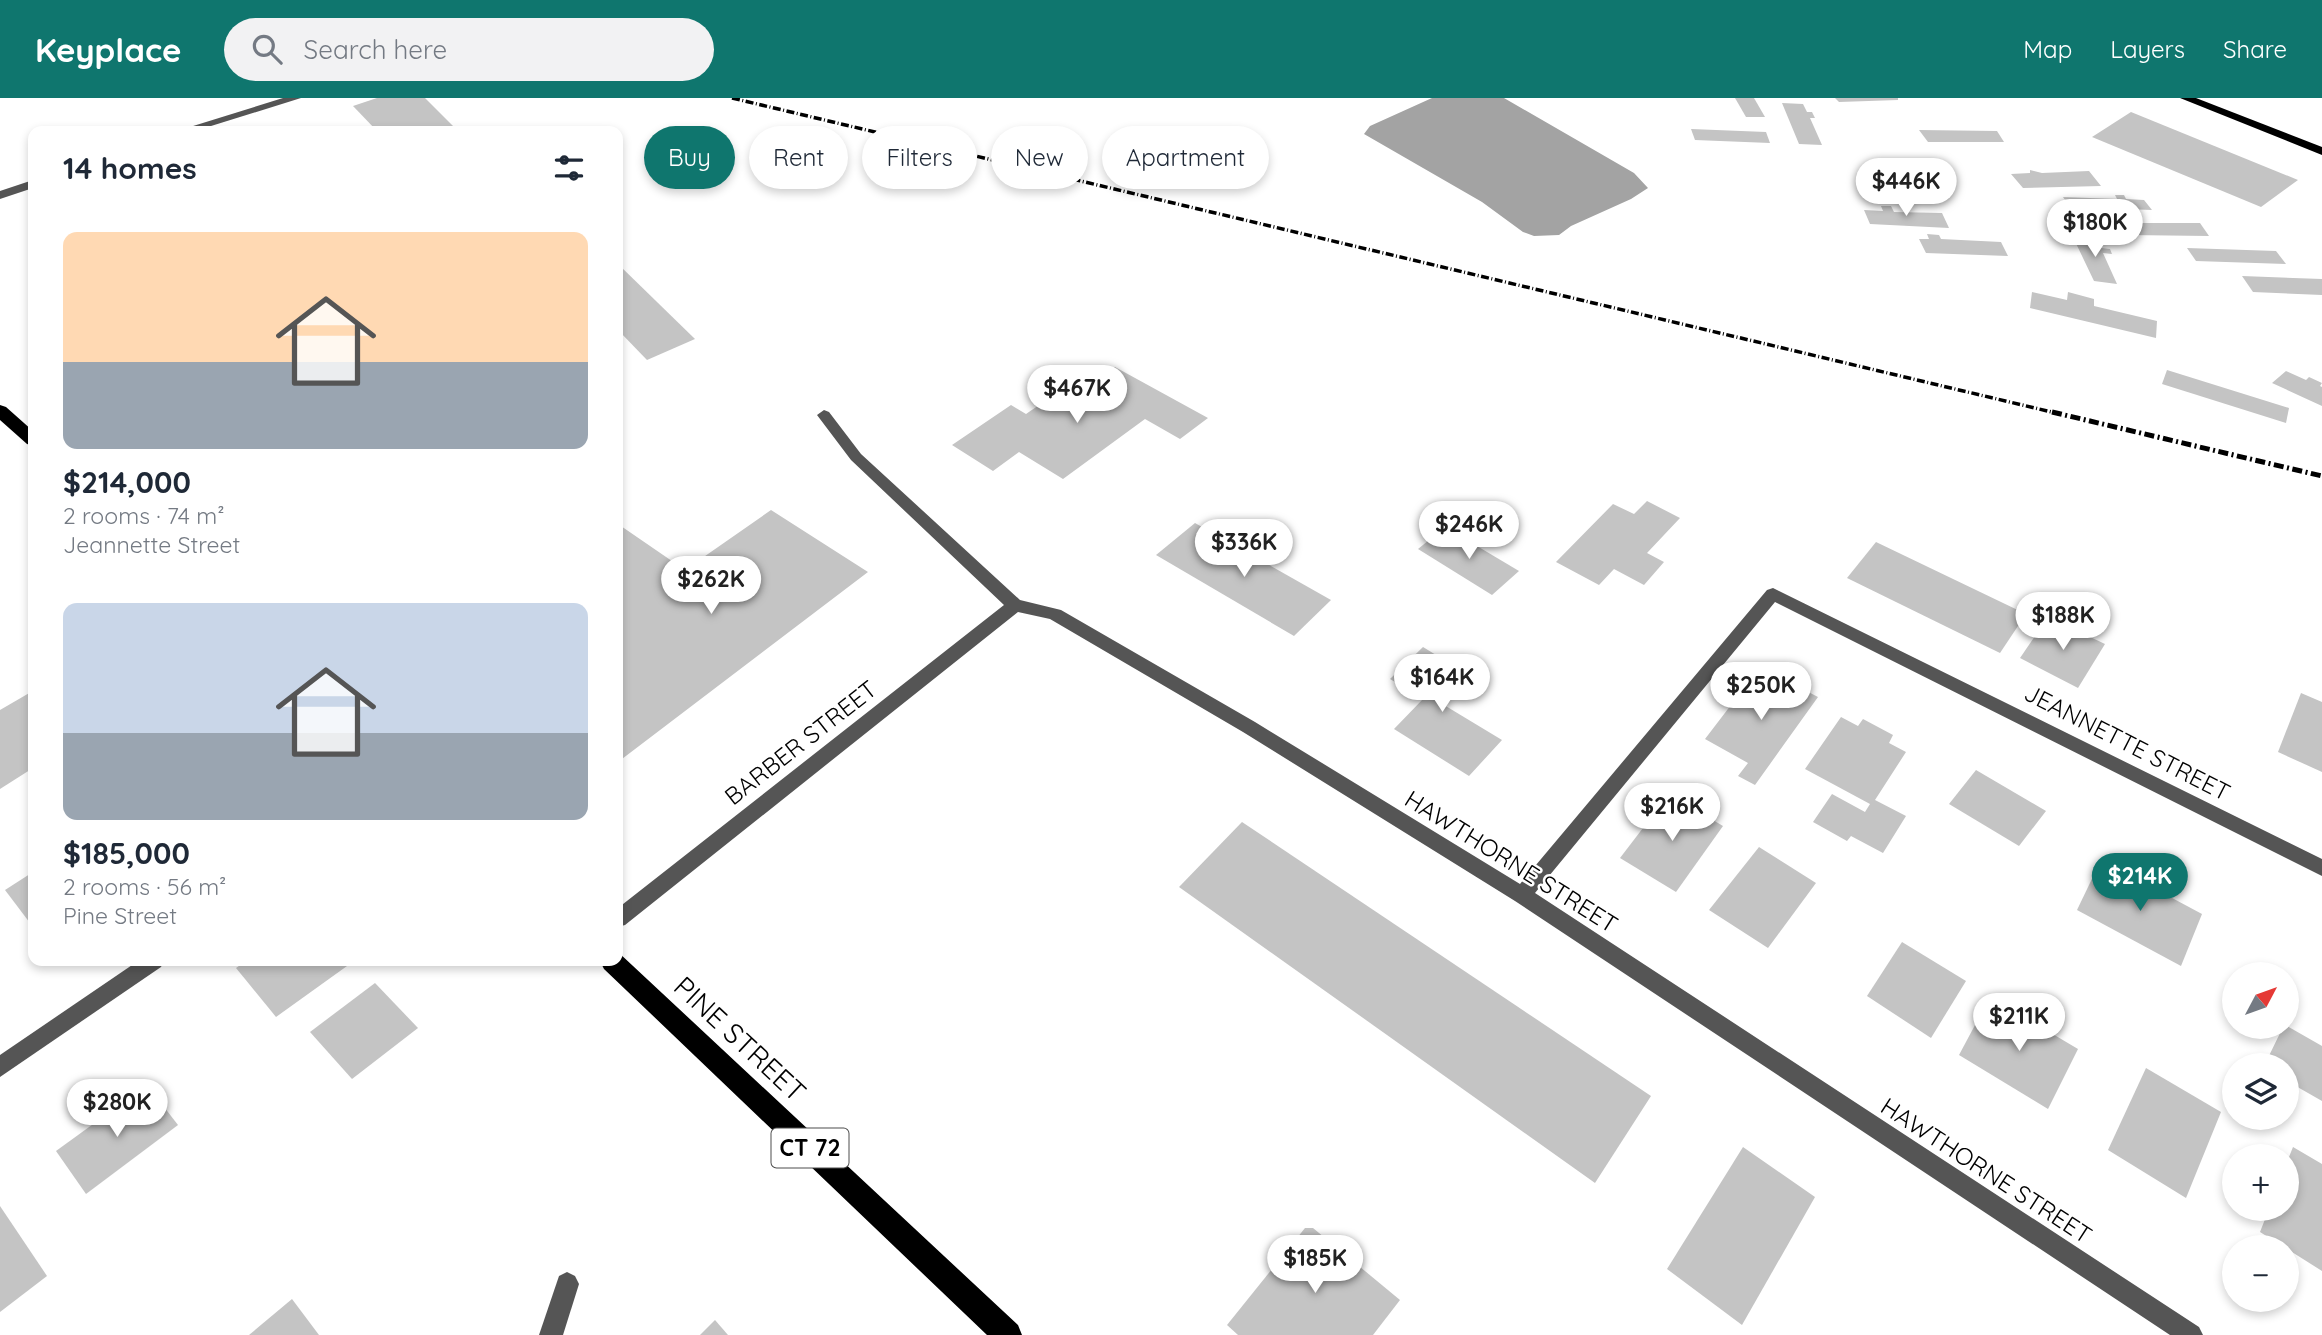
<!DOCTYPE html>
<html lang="en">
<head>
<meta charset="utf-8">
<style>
	body { margin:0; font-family:Quicksand,sans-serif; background:#f2f2f3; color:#1f2937; height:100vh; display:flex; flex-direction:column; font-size:26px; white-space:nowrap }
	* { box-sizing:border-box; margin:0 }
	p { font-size:23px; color:#747a83 }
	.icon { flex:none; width:38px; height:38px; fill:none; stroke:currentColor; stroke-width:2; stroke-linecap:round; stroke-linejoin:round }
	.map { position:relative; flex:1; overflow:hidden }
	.panel { position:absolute; left:28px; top:28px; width:595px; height:840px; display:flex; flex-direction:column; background:#fff; border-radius:14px; box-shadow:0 4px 10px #0003 }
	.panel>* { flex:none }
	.guide { position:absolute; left:644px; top:28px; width:665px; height:63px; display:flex; gap:14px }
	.needle { width:46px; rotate:49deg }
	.fabs { position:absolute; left:2222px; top:864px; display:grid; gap:14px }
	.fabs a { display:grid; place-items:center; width:77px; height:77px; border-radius:50%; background:#fff; box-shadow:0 4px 10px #0003; font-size:35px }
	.price { position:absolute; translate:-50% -60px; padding:0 16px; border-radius:24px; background:#fff; color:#222; font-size:23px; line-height:46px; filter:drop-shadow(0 2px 4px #0008) }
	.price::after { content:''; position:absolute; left:50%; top:42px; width:21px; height:16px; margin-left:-10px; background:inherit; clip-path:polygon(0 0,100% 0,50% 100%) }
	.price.selected { background:#0f766e; color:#fff }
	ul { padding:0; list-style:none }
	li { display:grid; align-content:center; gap:14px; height:371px; padding:0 35px }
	li span { display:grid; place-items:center; height:217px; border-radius:14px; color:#555 }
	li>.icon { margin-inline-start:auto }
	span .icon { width:126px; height:126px; fill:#fffc; stroke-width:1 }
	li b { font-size:30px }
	h2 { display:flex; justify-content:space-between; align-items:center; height:84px; padding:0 35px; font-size:30px }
	.pill { padding:0 24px; border-radius:32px; background:#fff; box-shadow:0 4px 10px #0003; font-size:24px; line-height:63px }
	.pill.selected { background:#0f766e; color:#fff }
	header { display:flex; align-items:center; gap:42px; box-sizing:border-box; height:98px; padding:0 35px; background:#0f766e; color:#fff }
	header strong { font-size:33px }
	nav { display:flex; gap:38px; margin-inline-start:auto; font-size:24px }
	.search { width:490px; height:63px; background:#f2f2f3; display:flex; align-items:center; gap:18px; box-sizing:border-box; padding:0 24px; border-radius:38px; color:#747a83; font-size:26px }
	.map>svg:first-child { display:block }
	.water { fill:#a3a3a3 }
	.building { fill:#c4c4c4 }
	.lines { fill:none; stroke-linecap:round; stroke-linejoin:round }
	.minor { fill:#555; fill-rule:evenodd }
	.major { fill:#000; fill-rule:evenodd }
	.highway { fill:#000; fill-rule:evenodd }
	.rail-far1 { stroke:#000; stroke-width:3.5; stroke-dasharray:8 2.5 1 2.5; stroke-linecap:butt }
	.rail { stroke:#000; stroke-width:5; stroke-dasharray:10 3.5 2 3.5; stroke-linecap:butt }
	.labels { text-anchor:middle; stroke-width:5; stroke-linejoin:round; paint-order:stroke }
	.shield { fill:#fff; stroke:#4c4c4c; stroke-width:2 }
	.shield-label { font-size:23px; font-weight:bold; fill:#000 }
	.street-label { font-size:24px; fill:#000; stroke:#fff }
	.near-street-label { font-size:28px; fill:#000; stroke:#fff }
</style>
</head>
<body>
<header>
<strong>Keyplace</strong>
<div class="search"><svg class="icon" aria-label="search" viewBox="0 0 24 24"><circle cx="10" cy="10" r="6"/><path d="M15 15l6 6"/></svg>Search here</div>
<nav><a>Map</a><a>Layers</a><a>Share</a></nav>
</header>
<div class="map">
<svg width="2322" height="1237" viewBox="0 0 2322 1237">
	<rect width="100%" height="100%" fill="#fff"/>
	<!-- water -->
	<polygon class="water" points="1432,0 1504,0 1634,75 1648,90 1631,101 1571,128 1559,137 1534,138 1523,134 1482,104 1364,36 1370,28"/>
	<!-- building -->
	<g class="building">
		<polygon points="377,0 425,0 458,33 377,33 353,8"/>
		<polygon points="1735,0 1754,0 1765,19 1746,19"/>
		<polygon points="1835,0 1898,0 1898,2 1839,4"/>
		<polygon points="1782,5 1803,6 1807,14 1812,14 1815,20 1810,20 1822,47 1799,46"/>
		<polygon points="2131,14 2298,82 2261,109 2092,39"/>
		<polygon points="1691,31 1766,34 1770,45 1695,42"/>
		<polygon points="1919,32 1997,33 2004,44 1928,44"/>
		<polygon points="1884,61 1917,62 1938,103 1904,102"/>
		<polygon points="2030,72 2042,75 2089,73 2101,88 2023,90 2011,76 2030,75"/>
		<polygon points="2115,97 2124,97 2126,101 2144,102 2152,112 2070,109 2063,99 2117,101"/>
		<polygon points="1881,108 1891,108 1894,114 1942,115 1949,130 1870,126 1864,112 1883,113"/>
		<polygon points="2118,125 2200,125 2209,138 2128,137"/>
		<polygon points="1927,136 1939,137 1941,141 2001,144 2008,158 1926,155 1919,141 1929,141"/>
		<polygon points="2072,137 2095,139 2101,150 2110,151 2112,156 2103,155 2117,186 2094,183"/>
		<polygon points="2187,150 2276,153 2286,166 2196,163"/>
		<polygon points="618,166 695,241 647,262 618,232"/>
		<polygon points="2242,178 2322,181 2322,197 2253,194"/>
		<polygon points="2032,194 2067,202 2068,194 2094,201 2094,208 2157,223 2156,240 2030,210"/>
		<polygon points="1115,269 1208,320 1180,341 1145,321 1063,381 1019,354 993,373 952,347 1011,307 1026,316 1061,292 1072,299"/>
		<polygon points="2167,272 2289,310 2286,325 2162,286"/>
		<polygon points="2286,273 2306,282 2309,279 2322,285 2320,288 2322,289 2322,308 2272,285"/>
		<polygon points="1647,403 1680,420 1647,455 1664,464 1644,487 1614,471 1599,487 1556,464 1613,406 1634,416"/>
		<polygon points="771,412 868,474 618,664 618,426 685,472"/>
		<polygon points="1195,425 1331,502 1294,538 1156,457"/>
		<polygon points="1445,429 1519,473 1492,497 1418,451"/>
		<polygon points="1876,444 2026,516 2000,555 1847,480"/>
		<polygon points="2048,519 2105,546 2078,590 2020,560"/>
		<polygon points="1423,549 1472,579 1444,607 1502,642 1469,678 1394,631 1423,601 1390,581"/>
		<polygon points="1760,569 1818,599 1755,687 1738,678 1748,665 1705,641"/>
		<polygon points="31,594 33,596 33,670 0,691 0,612"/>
		<polygon points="2301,595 2322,604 2322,674 2278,654"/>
		<polygon points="1841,619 1858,628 1863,621 1893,637 1889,645 1906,654 1875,702 1906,718 1883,755 1851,738 1847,743 1813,724 1832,696 1865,714 1870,706 1805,671"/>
		<polygon points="1976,672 2046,713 2019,748 1949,706"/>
		<polygon points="1669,696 1723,728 1676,794 1620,760"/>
		<polygon points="1242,724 1651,998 1595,1085 1179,789"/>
		<polygon points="1759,749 1816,785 1768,850 1709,812"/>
		<polygon points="2101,762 2202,816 2181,868 2077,812"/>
		<polygon points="33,774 33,829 5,792"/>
		<polygon points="1902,844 1966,883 1931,940 1867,898"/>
		<polygon points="246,863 354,863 276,919 236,870"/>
		<polygon points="375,885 418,930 352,981 310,934"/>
		<polygon points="1990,899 2078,951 2048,1011 1959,957"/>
		<polygon points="2287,928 2322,948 2322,1003 2287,983 2287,968 2264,968 2283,929"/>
		<polygon points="2146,970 2221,1014 2186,1100 2108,1052"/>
		<polygon points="147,987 178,1027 86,1096 56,1053"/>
		<polygon points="1743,1049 1815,1099 1742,1227 1667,1171"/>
		<polygon points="2293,1049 2322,1066 2322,1173 2260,1134 2269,1111 2287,1111 2287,1064"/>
		<polygon points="0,1108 47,1178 0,1214"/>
		<polygon points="1305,1130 1313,1130 1400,1202 1373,1237 1238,1237 1227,1227"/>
		<polygon points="292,1201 319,1237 249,1237"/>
		<polygon points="715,1222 728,1237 700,1237"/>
	</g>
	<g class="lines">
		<!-- minor -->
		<g class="minor">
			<polygon points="283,0 301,0 195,33 177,33"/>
			<polygon points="33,82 33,90 0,101 0,93"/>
			<polygon points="824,312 829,314 861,356 1020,502 1061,512 1255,624 1520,786 1767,492 1773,490 2322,761 2322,778 1775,504 1535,795 2199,1229 2203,1237 2170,1237 1515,803 1243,634 1050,521 1018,514 625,827 618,829 618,810 1004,507 851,362 817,317"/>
			<polygon points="138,863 164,863 161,869 0,979 0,957"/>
			<polygon points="567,1174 575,1178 579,1186 563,1237 539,1237 559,1178"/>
		</g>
		<!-- major -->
		<polygon class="major" points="2180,0 2196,0 2322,49 2322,57"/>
		<!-- highway -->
		<g class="highway">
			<polygon points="0,307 6,309 33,333 33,348 27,346 0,322"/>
			<polygon points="618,854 1018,1227 1022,1237 987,1237 604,871 600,863 618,863"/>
		</g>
		<!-- rail-far1 -->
		<polyline class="rail-far1" points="732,0 2060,316"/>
		<!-- rail -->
		<polyline class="rail" points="2052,314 2322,378"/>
	</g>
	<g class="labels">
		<!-- shield labels -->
		<rect class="shield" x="771.5" y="1030.5" width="77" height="39" rx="5"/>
		<g class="shield-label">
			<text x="810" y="1058">CT 72</text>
		</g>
		<!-- street labels -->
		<g class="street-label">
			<text transform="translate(801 645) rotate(-38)" y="8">BARBER STREET</text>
			<text transform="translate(2127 645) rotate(27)" y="8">JEANNETTE STREET</text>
			<text transform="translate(1511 764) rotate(32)" y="8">HAWTHORNE STREET</text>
			<text transform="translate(1986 1073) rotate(33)" y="8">HAWTHORNE STREET</text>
		</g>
		<!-- near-street labels -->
		<g class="near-street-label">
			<text transform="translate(740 941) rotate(43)" y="10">PINE STREET</text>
		</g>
	</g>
</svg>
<div class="fabs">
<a><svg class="needle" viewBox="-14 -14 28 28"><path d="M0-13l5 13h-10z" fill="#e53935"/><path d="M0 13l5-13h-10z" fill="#747a83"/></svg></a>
<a><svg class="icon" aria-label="layers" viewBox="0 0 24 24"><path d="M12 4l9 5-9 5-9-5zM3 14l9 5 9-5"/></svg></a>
<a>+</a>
<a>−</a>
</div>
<b class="price" style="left:1906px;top:120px">$446K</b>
<b class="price" style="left:2095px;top:161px">$180K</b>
<b class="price" style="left:1077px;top:327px">$467K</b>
<b class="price" style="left:1469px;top:463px">$246K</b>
<b class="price" style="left:1244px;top:481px">$336K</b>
<b class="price" style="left:711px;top:518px">$262K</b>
<b class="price" style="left:2063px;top:554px">$188K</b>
<b class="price" style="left:1442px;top:616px">$164K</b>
<b class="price" style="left:1761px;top:624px">$250K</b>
<b class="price" style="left:1672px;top:745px">$216K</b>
<b class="price selected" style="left:2140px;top:815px">$214K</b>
<b class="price" style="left:2019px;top:955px">$211K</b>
<b class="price" style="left:117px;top:1041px">$280K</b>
<b class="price" style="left:1315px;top:1197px">$185K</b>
<div class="guide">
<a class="pill selected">Buy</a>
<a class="pill">Rent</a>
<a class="pill">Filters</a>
<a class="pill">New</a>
<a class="pill">Apartment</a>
</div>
<section class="panel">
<h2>14 homes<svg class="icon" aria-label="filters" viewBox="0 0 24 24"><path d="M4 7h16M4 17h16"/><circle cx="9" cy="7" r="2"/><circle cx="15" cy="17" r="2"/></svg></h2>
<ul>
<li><span style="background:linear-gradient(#ffd9b3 60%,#9aa5b1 0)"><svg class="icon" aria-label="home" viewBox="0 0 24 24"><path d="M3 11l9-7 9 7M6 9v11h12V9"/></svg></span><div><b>$214,000</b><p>2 rooms · 74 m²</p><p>Jeannette Street</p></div></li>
<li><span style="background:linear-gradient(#c9d6e8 60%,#9aa5b1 0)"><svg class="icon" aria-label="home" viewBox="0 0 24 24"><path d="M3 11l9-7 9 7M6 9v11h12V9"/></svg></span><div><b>$185,000</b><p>2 rooms · 56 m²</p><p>Pine Street</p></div></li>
</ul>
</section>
</div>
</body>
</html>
